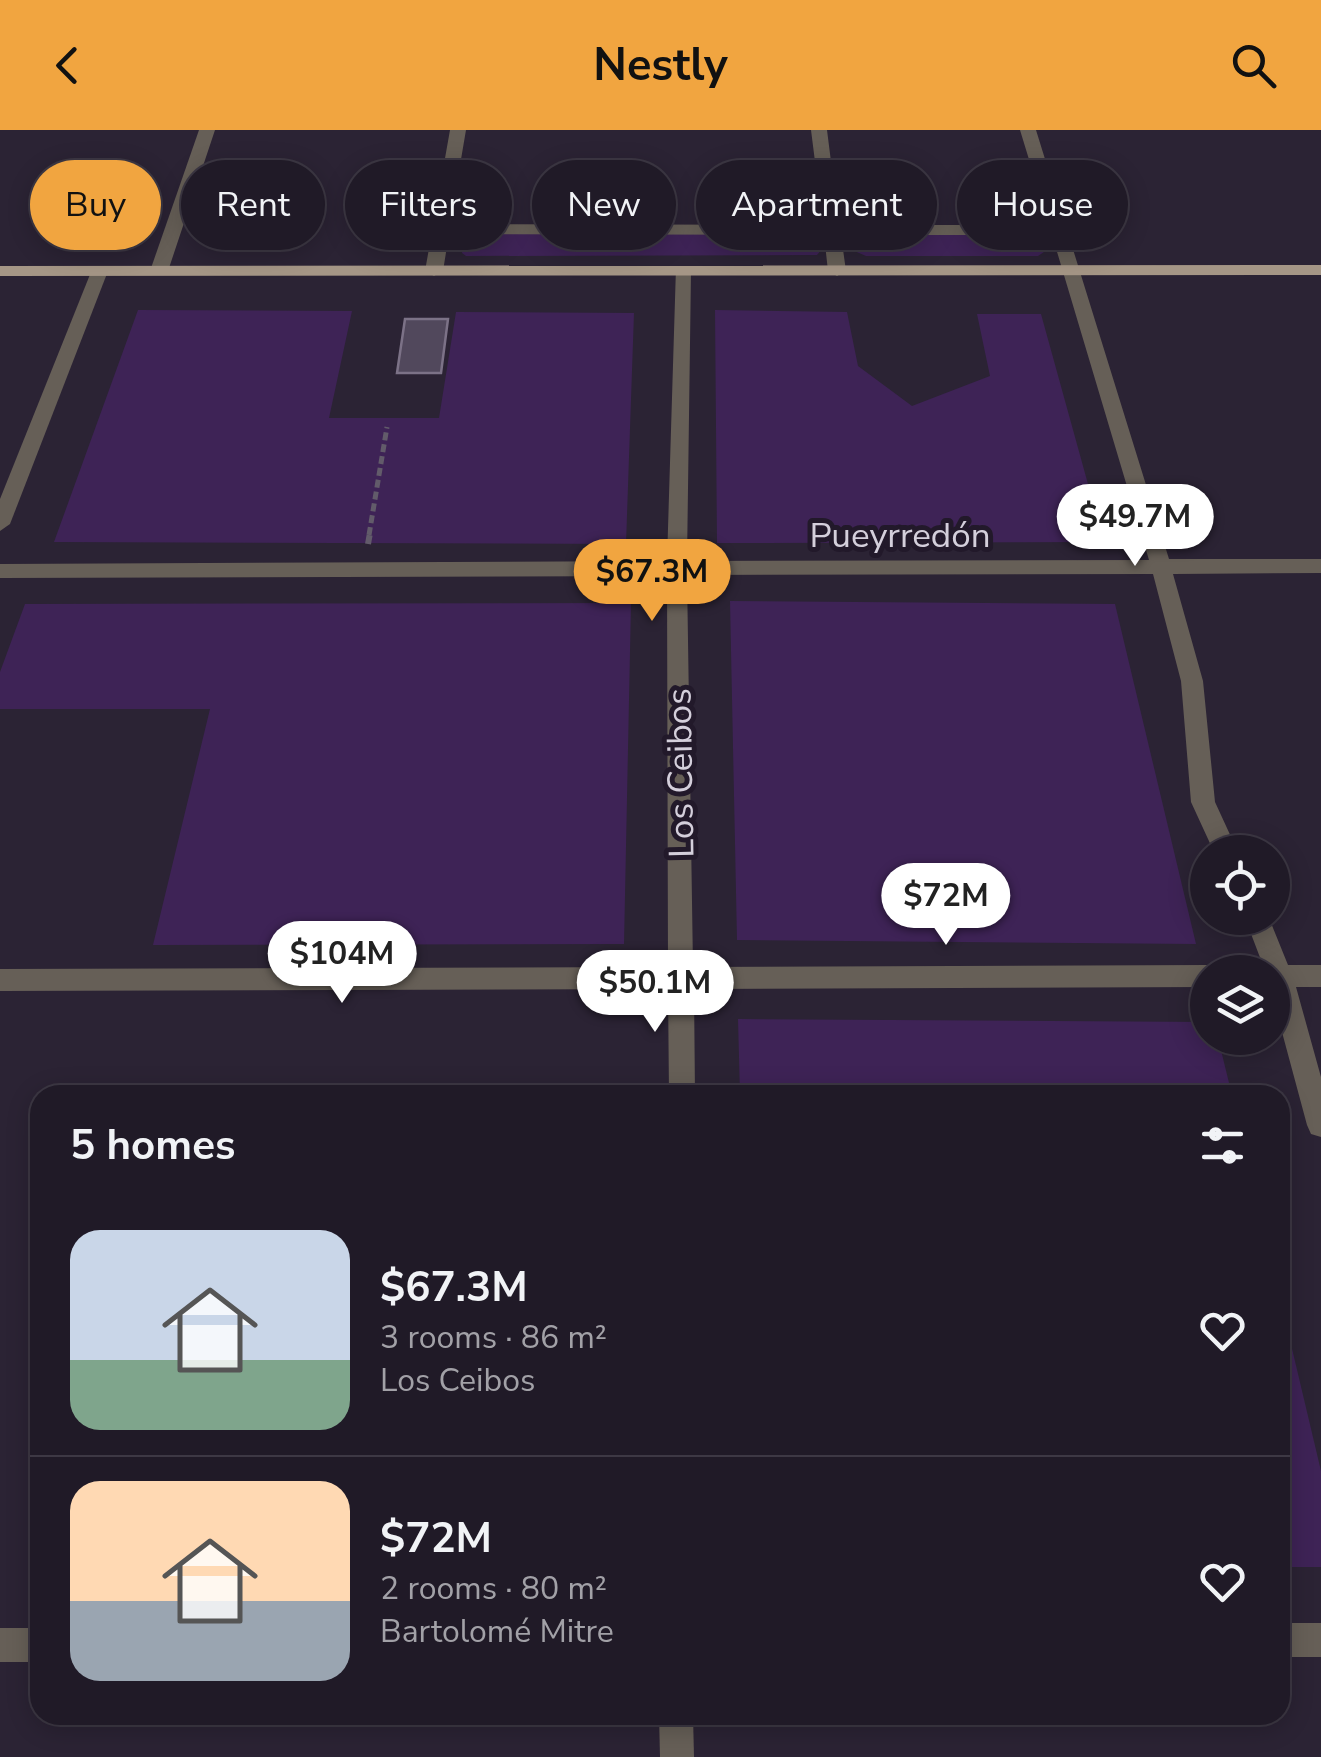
<!DOCTYPE html>
<html lang="en">
<head>
<meta charset="utf-8">
<style>
	body { margin:0; font-family:"Nunito Sans",sans-serif; background:#28232f; color:#f1f3f6; height:100vh; display:flex; flex-direction:column; font-size:38px; white-space:nowrap }
	* { box-sizing:border-box; margin:0 }
	p { font-size:32px; color:#a2a1a7 }
	.icon { flex:none; width:55px; height:55px; fill:none; stroke:currentColor; stroke-width:2; stroke-linecap:round; stroke-linejoin:round }
	.map { position:relative; flex:1; overflow:hidden }
	.panel { position:absolute; left:30px; top:955px; width:1260px; height:640px; display:flex; flex-direction:column; background:#201a27; border-radius:30px; box-shadow:0 5px 25px #0003,0 0 0 2px #3d3844 }
	.panel>* { flex:none }
	.banner { position:absolute; left:30px; top:30px; width:1262px; height:90px; display:flex; gap:20px }
	.controls { position:absolute; left:1190px; top:705px; display:grid; gap:20px }
	.controls a { display:grid; place-items:center; width:100px; height:100px; border-radius:50%; background:#201a27; box-shadow:0 5px 25px #0003,0 0 0 2px #3d3844; font-size:50px }
	.price { position:absolute; translate:-50% -85px; padding:0 22px; border-radius:35px; background:#fff; color:#222; font-size:32px; line-height:65px; filter:drop-shadow(0 2px 5px #0008) }
	.price::after { content:''; position:absolute; left:50%; top:60px; width:30px; height:22px; margin-left:-15px; background:inherit; clip-path:polygon(0 0,100% 0,50% 100%) }
	.price.selected { background:#f1a540; color:#111 }
	ul { padding:0; list-style:none }
	li { display:flex; align-items:center; gap:30px; height:250px; padding:0 40px }
	li+li { border-top:2px solid #3d3844 }
	li span { display:grid; place-items:center; flex:none; width:280px; height:200px; border-radius:30px; color:#555 }
	li>.icon { margin-inline-start:auto }
	span .icon { width:120px; height:120px; fill:#fffc; stroke-width:1 }
	li b { font-size:42px }
	h2 { display:flex; justify-content:space-between; align-items:center; height:120px; padding:0 40px; font-size:42px }
	.pill { padding:0 35px; border-radius:45px; background:#201a27; box-shadow:0 5px 25px #0003,0 0 0 2px #3d3844; font-size:35px; line-height:90px }
	.pill.selected { background:#f1a540; color:#111 }
	header { display:flex; justify-content:space-between; align-items:center; height:130px; padding:0 40px; background:#f1a540; color:#111; font-size:45px; font-weight:700 }
	.map>svg:first-child { display:block }
	.green { fill:#3e2356 }
	.building { fill:#51485c; stroke:#7c7287; stroke-width:2.5 }
	.lines { fill:none; stroke-linecap:round; stroke-linejoin:round }
	.path-far1 { stroke:#625b6a; stroke-width:5; stroke-dasharray:8 4; stroke-linecap:butt }
	.path { stroke:#625b6a; stroke-width:6; stroke-dasharray:9 5; stroke-linecap:butt }
	.minor { fill:#665f57; fill-rule:evenodd }
	.major { fill:#a59686; fill-rule:evenodd }
	.labels { text-anchor:middle; stroke-width:10; stroke-linejoin:round; paint-order:stroke }
	.street-label { font-size:35px; fill:#d4cfdb; stroke:#22192a }
</style>
</head>
<body>
<header><svg class="icon" aria-label="back" viewBox="0 0 24 24"><path d="M15 5l-7 7 7 7"/></svg>Nestly<svg class="icon" aria-label="search" viewBox="0 0 24 24"><circle cx="10" cy="10" r="6"/><path d="M15 15l6 6"/></svg></header>
<div class="map">
<svg width="1321" height="1627" viewBox="0 0 1321 1627">
	<rect width="100%" height="100%" fill="#2b2334"/>
	<!-- green -->
	<g class="green">
		<polygon points="478,103 805,104 820,112 822,119 817,125 466,126 462,123 463,114"/>
		<polygon points="1028,103 1043,111 1044,122 1038,126 866,126 852,120 846,109 853,104"/>
		<polygon points="138,180 352,181 329,288 439,288 456,182 634,183 626,414 54,412"/>
		<polygon points="715,180 847,182 858,236 912,276 990,246 977,184 1041,184 1104,412 717,413"/>
		<polygon points="730,471 1115,474 1196,814 737,810"/>
		<polygon points="631,473 624,814 153,815 210,579 0,579 0,542 25,474"/>
		<polygon points="738,889 1207,892 1208,908 1218,908 1232,965 740,965"/>
		<polygon points="1280,1168 1321,1341 1321,1437 1280,1437"/>
	</g>
	<!-- building -->
	<polygon class="building" points="405,189 448,189 441,243 397,243"/>
	<g class="lines">
		<!-- path-far1 -->
		<polyline class="path-far1" points="369,405 387,297"/>
		<!-- path -->
		<polyline class="path" points="368,414 370,403"/>
		<!-- minor -->
		<g class="minor">
			<polygon points="199,0 215,0 168,141 153,145 150,141"/>
			<polygon points="450,0 466,0 450,94 823,95 811,0 827,0 839,95 1049,95 1020,0 1036,0 1169,429 1321,429 1321,443 1173,444 1203,551 1215,672 1238,722 1214,722 1191,672 1181,551 1153,444 687,445 693,837 1208,835 1219,842 1208,842 1208,857 694,859 695,965 669,965 668,859 0,861 0,839 668,837 667,446 0,448 0,434 667,431 676,137 691,141 687,431 1149,430 1052,105 841,105 846,141 837,146 828,141 824,105 449,104 443,141 434,146 425,141"/>
			<polygon points="93,137 108,141 10,394 0,401 0,369"/>
			<polygon points="1245,788 1269,788 1288,835 1321,835 1321,857 1296,857 1321,947 1321,1007 1311,1004 1307,995 1272,865 1272,842 1261,842 1264,838"/>
			<rect x="1280" y="1493" width="41" height="34"/>
			<rect x="0" y="1498" width="40" height="34"/>
			<polygon points="659,1585 693,1585 694,1627 660,1627"/>
		</g>
		<!-- major -->
		<polygon class="major" points="1321,135 1321,145 0,146 0,136"/>
	</g>
	<g class="labels">
		<!-- street labels -->
		<g class="street-label">
			<text x="900" y="417">Pueyrredón</text>
			<text transform="translate(680 643) rotate(-91)" y="12">Los Ceibos</text>
		</g>
	</g>
</svg>
<div class="controls">
<a><svg class="icon" aria-label="locate" viewBox="0 0 24 24"><circle cx="12" cy="12" r="6"/><path d="M12 2v4M12 18v4M2 12h4M18 12h4"/></svg></a>
<a><svg class="icon" aria-label="layers" viewBox="0 0 24 24"><path d="M12 4l9 5-9 5-9-5zM3 14l9 5 9-5"/></svg></a>
</div>
<b class="price" style="left:1135px;top:439px">$49.7M</b>
<b class="price selected" style="left:652px;top:494px">$67.3M</b>
<b class="price" style="left:946px;top:818px">$72M</b>
<b class="price" style="left:342px;top:876px">$104M</b>
<b class="price" style="left:655px;top:905px">$50.1M</b>
<div class="banner">
<a class="pill selected">Buy</a>
<a class="pill">Rent</a>
<a class="pill">Filters</a>
<a class="pill">New</a>
<a class="pill">Apartment</a>
<a class="pill">House</a>
</div>
<section class="panel">
<h2>5 homes<svg class="icon" aria-label="filters" viewBox="0 0 24 24"><path d="M4 7h16M4 17h16"/><circle cx="9" cy="7" r="2"/><circle cx="15" cy="17" r="2"/></svg></h2>
<ul>
<li><span style="background:linear-gradient(#c9d6e8 65%,#7fa58c 0)"><svg class="icon" aria-label="home" viewBox="0 0 24 24"><path d="M3 11l9-7 9 7M6 9v11h12V9"/></svg></span><div><b>$67.3M</b><p>3 rooms · 86 m²</p><p>Los Ceibos</p></div><svg class="icon" aria-label="heart" viewBox="0 0 24 24"><path d="M12 20l-8-8c-3-5 5-10 8-4 3-6 11-1 8 4z"/></svg></li>
<li><span style="background:linear-gradient(#ffd9b3 60%,#9aa5b1 0)"><svg class="icon" aria-label="home" viewBox="0 0 24 24"><path d="M3 11l9-7 9 7M6 9v11h12V9"/></svg></span><div><b>$72M</b><p>2 rooms · 80 m²</p><p>Bartolomé Mitre</p></div><svg class="icon" aria-label="heart" viewBox="0 0 24 24"><path d="M12 20l-8-8c-3-5 5-10 8-4 3-6 11-1 8 4z"/></svg></li>
</ul>
</section>
</div>
</body>
</html>
